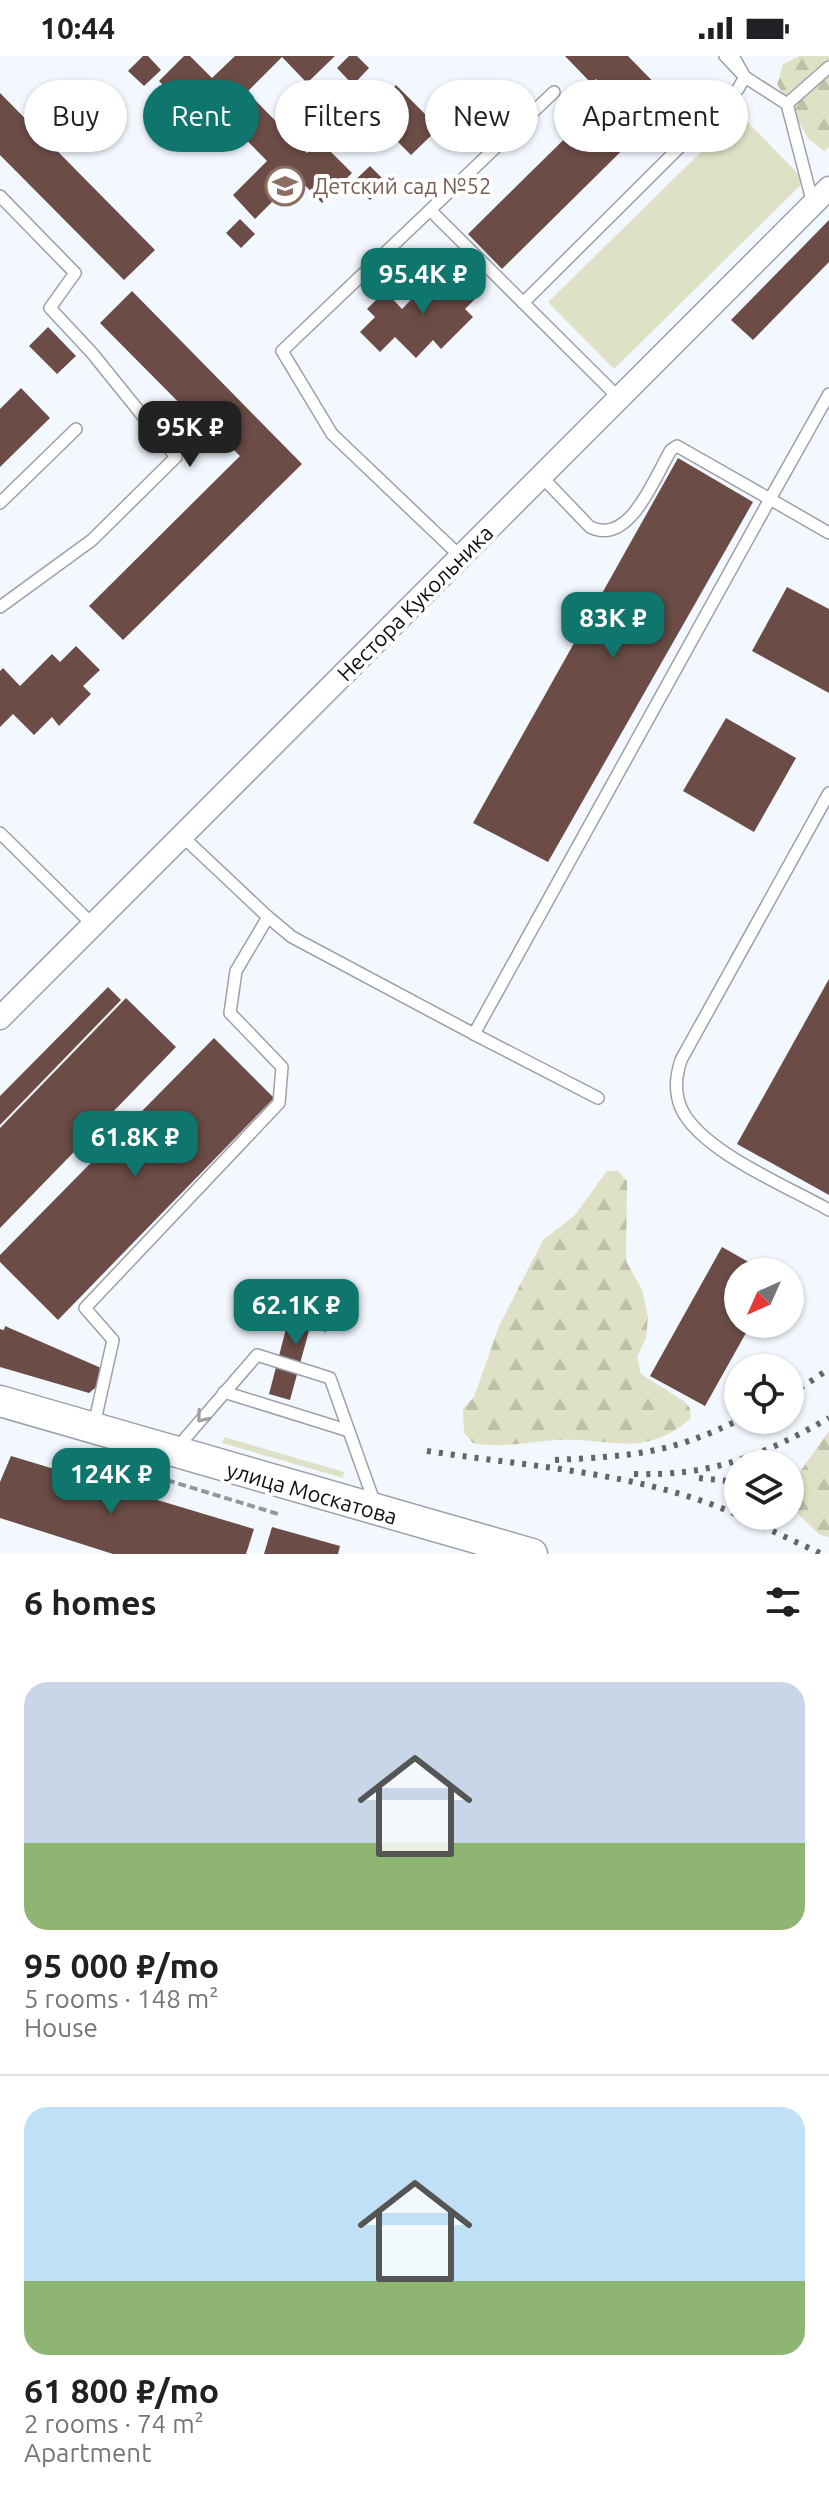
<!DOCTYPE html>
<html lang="en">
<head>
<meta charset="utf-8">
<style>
	body { margin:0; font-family:Ubuntu,sans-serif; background:#f6f6f6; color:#202124; height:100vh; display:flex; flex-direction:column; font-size:30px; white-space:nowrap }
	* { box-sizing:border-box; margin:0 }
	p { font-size:26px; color:#757577 }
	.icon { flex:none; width:44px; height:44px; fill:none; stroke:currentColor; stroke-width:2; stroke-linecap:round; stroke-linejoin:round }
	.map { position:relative; height:1498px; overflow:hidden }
	.side { display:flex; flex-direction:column; background:#fff; flex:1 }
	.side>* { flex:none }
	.banner { position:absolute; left:24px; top:24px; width:782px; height:72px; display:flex; gap:16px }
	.needle { width:52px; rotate:225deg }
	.buttons { position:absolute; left:724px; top:1202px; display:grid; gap:16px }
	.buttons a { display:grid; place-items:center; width:80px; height:80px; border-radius:50%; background:#fff; box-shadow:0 2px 6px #0004; font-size:40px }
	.price { position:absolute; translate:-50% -68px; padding:0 18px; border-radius:16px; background:#0f766e; color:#fff; font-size:26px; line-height:52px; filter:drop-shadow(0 2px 4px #0008) }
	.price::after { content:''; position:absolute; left:50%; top:48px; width:24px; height:18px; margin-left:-12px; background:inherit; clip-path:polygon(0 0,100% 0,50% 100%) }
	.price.active { background:#222; color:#fff }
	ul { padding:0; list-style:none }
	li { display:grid; align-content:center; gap:16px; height:424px; padding:0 24px }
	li+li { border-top:2px solid #e0e0e0 }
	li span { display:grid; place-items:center; height:248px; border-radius:24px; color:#555 }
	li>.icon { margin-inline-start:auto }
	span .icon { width:144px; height:144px; fill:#fffc; stroke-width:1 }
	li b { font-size:34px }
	h2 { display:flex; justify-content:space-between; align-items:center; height:96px; padding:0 24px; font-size:34px }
	.tag { padding:0 28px; border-radius:36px; background:#fff; box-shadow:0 2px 6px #0004; font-size:28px; line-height:72px }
	.tag.active { background:#0f766e; color:#fff }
	.status { display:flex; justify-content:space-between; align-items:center; height:56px; padding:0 40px; background:#fff; direction:ltr }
	.status svg { height:22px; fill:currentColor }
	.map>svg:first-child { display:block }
	.green { fill:#dfe1c6 }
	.forest { fill:url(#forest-firs) }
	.building { fill:#6b4c46 }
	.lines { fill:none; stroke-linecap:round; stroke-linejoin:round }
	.lane-casing { stroke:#9ca0a8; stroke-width:14 }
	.street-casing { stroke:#9ca0a8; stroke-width:25 }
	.secondary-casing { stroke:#9ca0a8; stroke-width:33 }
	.path { stroke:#93969b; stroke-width:4; stroke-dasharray:8 4; stroke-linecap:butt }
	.lane { stroke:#fff; stroke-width:11 }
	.street { stroke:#fff; stroke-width:22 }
	.secondary { stroke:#fff; stroke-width:30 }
	.rail { stroke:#636569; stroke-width:6; stroke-dasharray:4 8; stroke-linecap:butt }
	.oneway { stroke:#9e9fa0 }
	.labels { text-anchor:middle; stroke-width:8; stroke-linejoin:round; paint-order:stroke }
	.education-label { font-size:22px; fill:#785e54; stroke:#fff; text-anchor:start }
	.street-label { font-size:22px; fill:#0d0e11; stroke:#fff }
</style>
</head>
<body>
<div class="status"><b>10:44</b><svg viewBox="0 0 49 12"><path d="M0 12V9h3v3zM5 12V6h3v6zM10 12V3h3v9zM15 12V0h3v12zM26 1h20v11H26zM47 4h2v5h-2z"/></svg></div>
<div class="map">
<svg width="829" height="1498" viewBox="0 0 829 1498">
	<defs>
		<pattern id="forest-firs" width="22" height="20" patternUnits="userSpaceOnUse" patternTransform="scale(2)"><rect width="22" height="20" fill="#dfe1c6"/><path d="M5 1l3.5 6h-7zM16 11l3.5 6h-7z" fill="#bec0a9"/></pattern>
	</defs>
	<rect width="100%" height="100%" fill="#f3f7fe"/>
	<!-- green -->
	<g class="green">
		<polygon points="740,58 805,125 614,313 548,246"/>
		<polygon points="224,1381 344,1416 343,1422 222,1387"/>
	</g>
	<!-- forest -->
	<g class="forest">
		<polygon points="800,0 829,0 829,91 824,95 808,82 777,28 783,8"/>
		<path d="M607 1115H618L627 1125 626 1205 642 1234 648 1261 646 1282 637 1301 641 1318 685 1346 690 1352 691 1362C644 1403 612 1382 560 1384 530 1385 504 1393 473 1387L464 1377 463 1352 474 1341 499 1270 543 1184 575 1159Z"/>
		<polygon points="829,1375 829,1481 820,1479 790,1450 794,1424"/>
	</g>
	<!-- building -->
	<g class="building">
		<polygon points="143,0 148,0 161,14 144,30 128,15"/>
		<polygon points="184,0 190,0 212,22 235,0 335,0 307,27 282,1 247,36 307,97 320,85 352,117 322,147 297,121 255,163 233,139 267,105 209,46 194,61 159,25"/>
		<polygon points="349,0 357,0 369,12 353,29 337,12"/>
		<polygon points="565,0 628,0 672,45 502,213 468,178 610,38 596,23 591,27"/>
		<polygon points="396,29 439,72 411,99 369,57"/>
		<polygon points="0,37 155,194 124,224 0,99"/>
		<polygon points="370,110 387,127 370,144 352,127"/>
		<polygon points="240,163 255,178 241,192 226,177"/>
		<polygon points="829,164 829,206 753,284 731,264"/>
		<polygon points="458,214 481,237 465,253 473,261 441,293 433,284 416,302 395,281 380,296 360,276 375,261 367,253 385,235 402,253 433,221 442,229"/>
		<polygon points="132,235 302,408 123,584 89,550 240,400 225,385 221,389 100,267"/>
		<polygon points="48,271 76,300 57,318 29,290"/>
		<polygon points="21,332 50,362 0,411 0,353"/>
		<polygon points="678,402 753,446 548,806 473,767"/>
		<polygon points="787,531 829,553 829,637 752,595"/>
		<polygon points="76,590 100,614 83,630 91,638 59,670 52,661 34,679 13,658 0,671 0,615 3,612 20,630 52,598 60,606"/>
		<polygon points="726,662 796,702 754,776 683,735"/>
		<polygon points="829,923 829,1139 737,1088"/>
		<polygon points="108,931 121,944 0,1069 0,1040"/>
		<polygon points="126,942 176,991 0,1172 0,1072"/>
		<polygon points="214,982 274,1042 58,1264 0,1206 0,1199"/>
		<polygon points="722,1191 766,1216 738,1216 738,1268 751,1268 705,1350 650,1320"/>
		<polygon points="293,1246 331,1257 326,1276 310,1271 290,1344 269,1338"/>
		<polygon points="5,1270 101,1312 100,1328 89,1337 0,1311 0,1273 4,1274"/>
		<polygon points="11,1400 254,1473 246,1498 113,1498 0,1462 0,1426"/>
		<polygon points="272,1471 340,1490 338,1498 264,1498"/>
	</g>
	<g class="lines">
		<defs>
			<g id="lane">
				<polyline points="725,0 745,21 787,48 813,148"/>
				<polyline points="787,48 829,11"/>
				<polyline points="0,140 75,217 50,252 92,297 176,401 92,484 0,551"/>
				<polyline points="430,154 619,342"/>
				<polyline points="523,247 738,33 745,21 733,0"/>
				<polyline points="829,338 770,443 829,477"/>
				<polyline points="0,447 76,373"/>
				<polyline points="461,501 332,378 282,295 554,36"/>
				<path d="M829 737 681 1004C676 1020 674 1035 681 1052 700 1095 789 1131 829 1154"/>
				<polyline points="0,777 93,869"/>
				<path d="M268 861 292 881 474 978 770 443 677 390 671 394C655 420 630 491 590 471L541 420"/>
				<polyline points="474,978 598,1042"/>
				<polyline points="224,1336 346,1374"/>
				<polyline points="94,1369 113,1284 85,1252 279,1047 282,1011 230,957 236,915 268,861 182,780"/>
				<polyline points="176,1393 257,1299 330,1322 375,1448"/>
			</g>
			<polyline id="street" points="0,962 829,132"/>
			<polyline id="secondary" points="0,1345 532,1498"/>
		</defs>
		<!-- lane casing -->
		<use href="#lane" class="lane-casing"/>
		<!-- street casing -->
		<use href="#street" class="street-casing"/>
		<!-- secondary casing -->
		<use href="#secondary" class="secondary-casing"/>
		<!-- path -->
		<polyline class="path" points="98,1403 278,1458"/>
		<!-- lane -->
		<use href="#lane" class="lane"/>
		<!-- street -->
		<use href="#street" class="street"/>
		<!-- secondary -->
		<use href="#secondary" class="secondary"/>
		<!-- rail -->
		<g class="rail">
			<polyline points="790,1339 829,1313"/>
			<path d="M427 1395C532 1411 640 1416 738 1459"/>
			<path d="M555 1404C631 1400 669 1398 739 1364"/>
			<path d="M634 1418C712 1420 762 1400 829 1362"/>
			<polyline points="699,1422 738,1426"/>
			<polyline points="790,1433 800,1434"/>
			<polyline points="740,1460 822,1498"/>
		</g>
	</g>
	<!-- one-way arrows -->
	<defs><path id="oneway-chevron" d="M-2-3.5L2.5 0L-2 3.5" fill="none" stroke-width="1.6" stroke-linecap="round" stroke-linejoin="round" transform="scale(2)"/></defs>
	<use class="oneway" href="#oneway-chevron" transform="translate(202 1361) rotate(130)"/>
	<!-- icons -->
	<defs>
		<symbol id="school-ring" viewBox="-11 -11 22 22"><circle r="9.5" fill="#fff" stroke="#8d6e63" stroke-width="1.5"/><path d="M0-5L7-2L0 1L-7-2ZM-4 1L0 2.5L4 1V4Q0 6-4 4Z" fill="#8d6e63"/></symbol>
	</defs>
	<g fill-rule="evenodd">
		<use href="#school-ring" x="263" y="108" width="44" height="44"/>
	</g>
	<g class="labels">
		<!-- education labels -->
		<g class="education-label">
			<text x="313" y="138">Детский сад №52</text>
		</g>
		<!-- street labels -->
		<g class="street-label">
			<text transform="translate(415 547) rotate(-45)" y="8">Нестора Кукольника</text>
			<text transform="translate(312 1437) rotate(16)" y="8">улица Москатова</text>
		</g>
	</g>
</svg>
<div class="buttons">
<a><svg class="needle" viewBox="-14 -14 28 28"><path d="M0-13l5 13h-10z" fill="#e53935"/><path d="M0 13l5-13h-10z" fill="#757577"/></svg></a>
<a><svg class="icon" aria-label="locate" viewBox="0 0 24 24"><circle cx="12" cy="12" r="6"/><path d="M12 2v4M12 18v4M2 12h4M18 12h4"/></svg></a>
<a><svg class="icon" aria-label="layers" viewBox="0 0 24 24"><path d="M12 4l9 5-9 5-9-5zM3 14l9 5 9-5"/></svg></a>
</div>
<b class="price" style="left:423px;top:260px">95.4K ₽</b>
<b class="price active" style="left:190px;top:413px">95K ₽</b>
<b class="price" style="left:613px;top:604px">83K ₽</b>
<b class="price" style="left:135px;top:1123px">61.8K ₽</b>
<b class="price" style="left:296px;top:1291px">62.1K ₽</b>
<b class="price" style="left:111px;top:1460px">124K ₽</b>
<div class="banner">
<a class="tag">Buy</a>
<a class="tag active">Rent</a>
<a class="tag">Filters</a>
<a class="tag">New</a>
<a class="tag">Apartment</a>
</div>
</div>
<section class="side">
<h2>6 homes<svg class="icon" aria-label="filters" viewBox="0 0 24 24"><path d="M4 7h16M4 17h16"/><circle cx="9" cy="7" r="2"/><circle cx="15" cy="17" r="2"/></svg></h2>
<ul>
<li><span style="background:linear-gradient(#c9d6e8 65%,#8fb573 0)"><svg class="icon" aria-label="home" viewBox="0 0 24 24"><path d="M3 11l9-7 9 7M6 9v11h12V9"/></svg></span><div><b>95 000 ₽/mo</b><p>5 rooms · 148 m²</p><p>House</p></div></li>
<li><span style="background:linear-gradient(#bfe0f5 70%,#8fb573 0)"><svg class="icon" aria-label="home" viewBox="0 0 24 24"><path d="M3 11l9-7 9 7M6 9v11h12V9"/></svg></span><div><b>61 800 ₽/mo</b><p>2 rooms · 74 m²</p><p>Apartment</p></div></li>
</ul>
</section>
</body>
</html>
